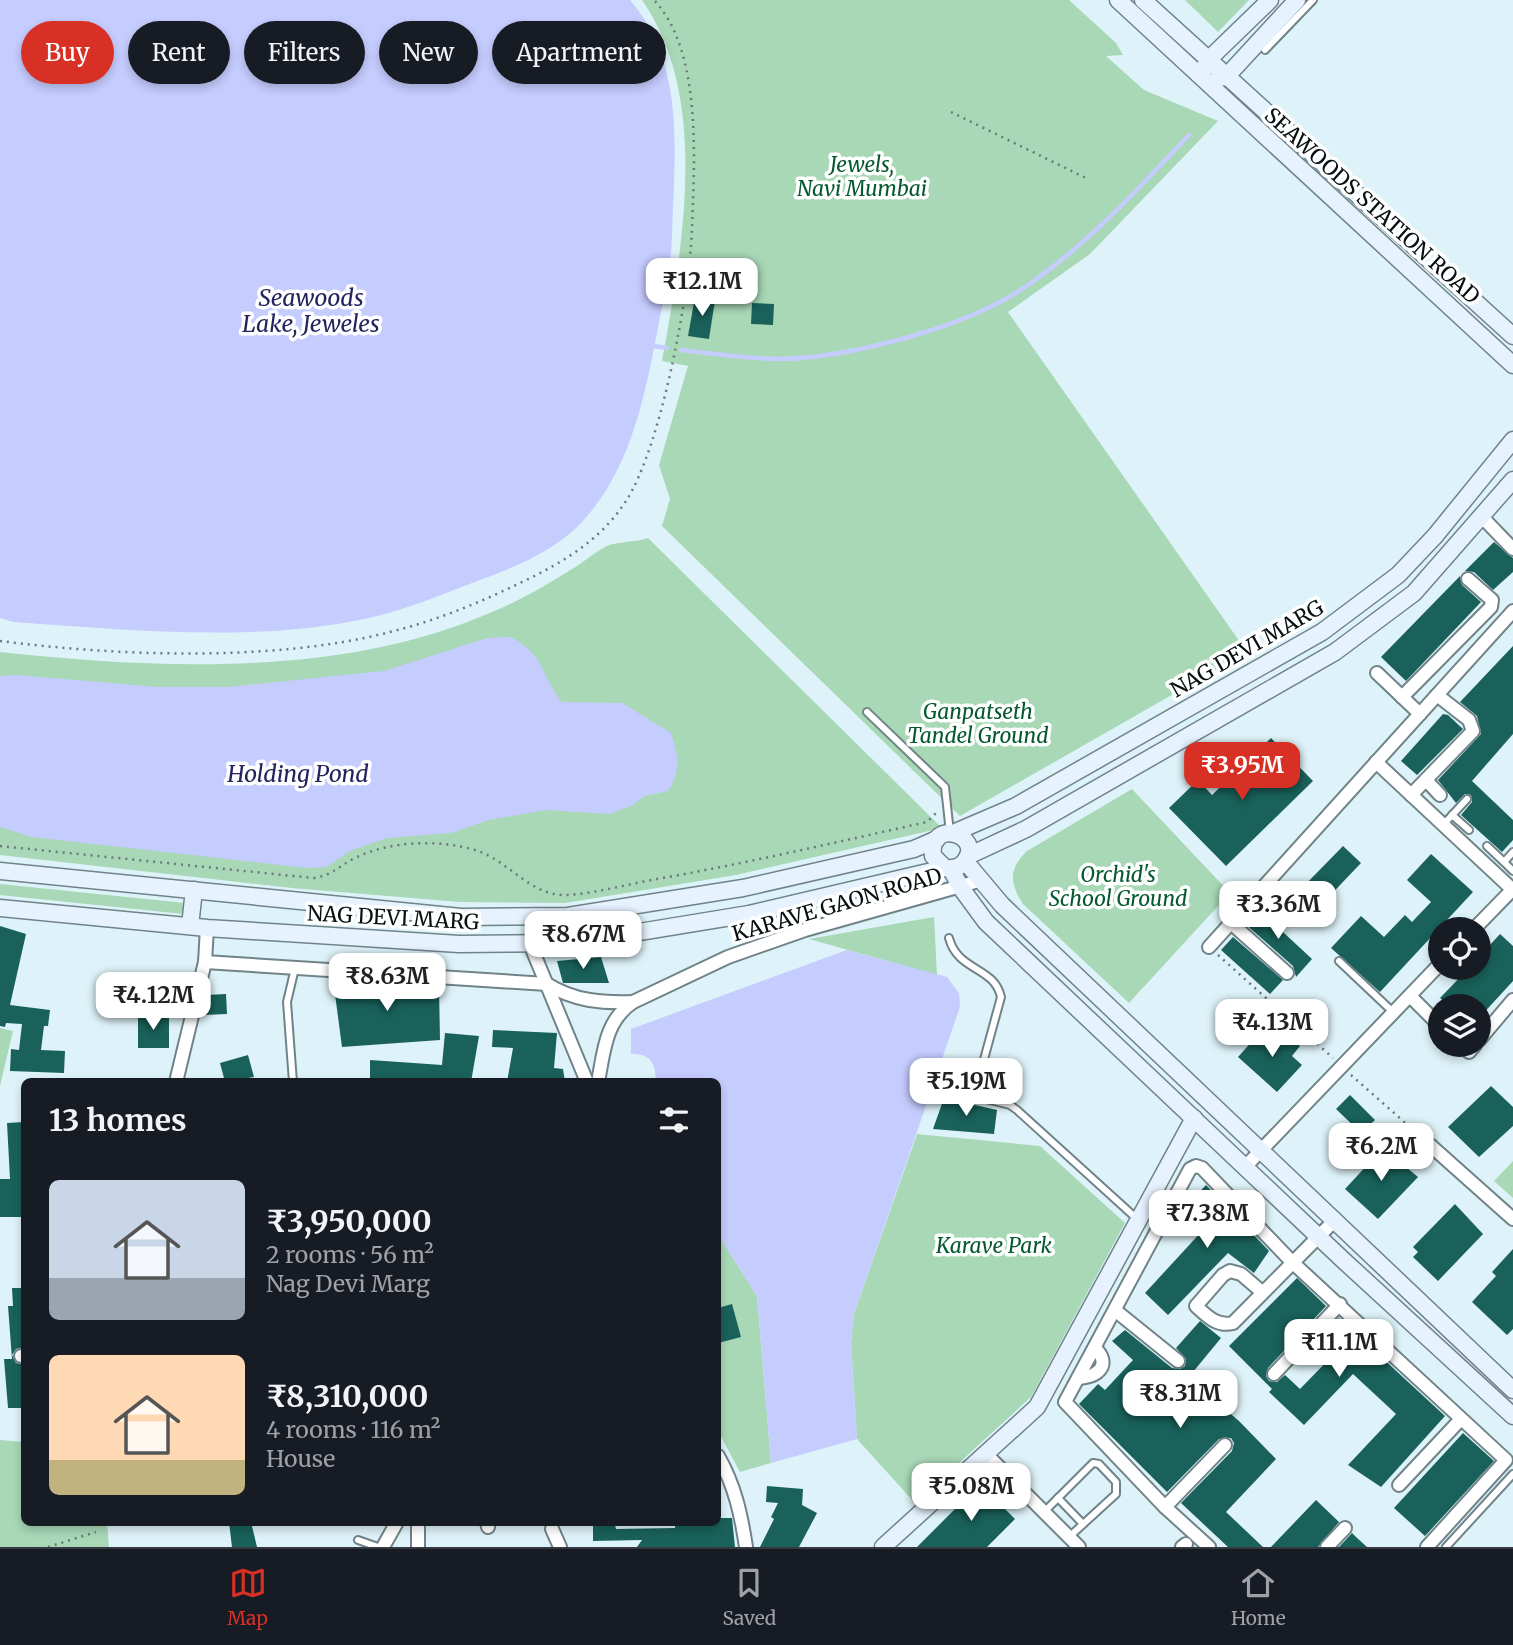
<!DOCTYPE html>
<html lang="en">
<head>
<meta charset="utf-8">
<style>
	body { margin:0; font-family:Merriweather,serif; background:#242831; color:#f1f3f6; height:100vh; display:flex; flex-direction:column; font-size:26px; white-space:nowrap }
	* { box-sizing:border-box; margin:0 }
	p { font-size:23px; color:#9ea1a6 }
	.icon { flex:none; width:38px; height:38px; fill:none; stroke:currentColor; stroke-width:2; stroke-linecap:round; stroke-linejoin:round }
	.map { position:relative; flex:1; overflow:hidden }
	.drawer { position:absolute; left:21px; top:1078px; width:700px; height:448px; display:flex; flex-direction:column; background:#171b24; border-radius:10px; box-shadow:0 4px 10px #0003 }
	.drawer>* { flex:none }
	.top-card { position:absolute; left:21px; top:21px; width:700px; height:63px; display:flex; gap:14px }
	.tools { position:absolute; left:1428px; top:917px; display:grid; gap:14px }
	.tools a { display:grid; place-items:center; width:63px; height:63px; border-radius:50%; background:#171b24; box-shadow:0 4px 10px #0003; font-size:35px }
	.price { position:absolute; translate:-50% -60px; padding:0 16px; border-radius:14px; background:#fff; color:#222; font-size:23px; line-height:46px; filter:drop-shadow(0 2px 4px #0008) }
	.price::after { content:''; position:absolute; left:50%; top:42px; width:21px; height:16px; margin-left:-10px; background:inherit; clip-path:polygon(0 0,100% 0,50% 100%) }
	.price.active { background:#d93025; color:#fff }
	ul { padding:0; list-style:none }
	li { display:flex; align-items:center; gap:21px; height:175px; padding:0 28px }
	li span { display:grid; place-items:center; flex:none; width:196px; height:140px; border-radius:10px; color:#555 }
	li>.icon { margin-inline-start:auto }
	span .icon { width:84px; height:84px; fill:#fffc; stroke-width:1 }
	li b { font-size:30px }
	h2 { display:flex; justify-content:space-between; align-items:center; height:84px; padding:0 28px; font-size:30px }
	.pill { padding:0 24px; border-radius:32px; background:#171b24; box-shadow:0 4px 10px #0003; font-size:24px; line-height:63px }
	.pill.active { background:#d93025; color:#fff }
	.tab-bar { display:flex; justify-content:space-around; align-items:center; height:98px; border-top:2px solid #363941; background:#171b24; font-size:19px; color:#9ea1a6 }
	.tab-bar a { display:grid; justify-items:center; gap:4px }
	.tab-bar .active { color:#d93025 }
	.map>svg:first-child { display:block }
	.green { fill:#a8d8b6 }
	.water { fill:#c5ccfe }
	.lines { fill:none; stroke-linecap:round; stroke-linejoin:round }
	.stream { stroke:#c5ccfe; stroke-width:4.5 }
	.building { fill:#19615a }
	.lane-casing { stroke:#708389; stroke-width:10 }
	.street-casing { stroke:#708389; stroke-width:16 }
	.secondary-casing { stroke:#708389; stroke-width:19 }
	.path { stroke:#6b787c; stroke-width:2.5; stroke-dasharray:2 5; stroke-linecap:butt }
	.lane { stroke:#fff; stroke-width:6 }
	.street { stroke:#fff; stroke-width:12 }
	.secondary { stroke:#e6f3ff; stroke-width:16 }
	.labels { text-anchor:middle; stroke-width:7; stroke-linejoin:round; paint-order:stroke }
	.park-label { font-size:21px; font-style:italic; fill:#055930; stroke:#fff }
	.street-label { font-size:21px; fill:#080f11; stroke:#fff }
	.water-label { font-size:23px; font-style:italic; fill:#23245d; stroke:#fff }
</style>
</head>
<body>
<div class="map">
<svg width="1513" height="1547" viewBox="0 0 1513 1547">
	<rect width="100%" height="100%" fill="#def3f9"/>
	<!-- green -->
	<g class="green">
		<path d="M642 0H1069L1116 43 1123 55 1106 56 1144 90 1218 121 1090 254 1008 312 1247 652 960 816 662 526 670 499 659 465 688 366 662 361C682 250 711 99 642 0Z"/>
		<polygon points="1185,0 1249,0 1218,32"/>
		<path d="M648 538 942 828 736 875 565 903 460 902 292 888 0 855V652C159 669 342 678 492 612 519 601 547 585 572 569 584 562 595 552 607 546 615 542 636 542 648 538Z"/>
		<path d="M1132 789 1230 893 1129 1003 1023 904C1009 883 1009 868 1027 851Z"/>
		<polygon points="0,884 185,903 183,914 0,895"/>
		<polygon points="934,917 937,975 809,939"/>
		<polygon points="0,1028 13,1031 0,1086"/>
		<polygon points="917,1134 1040,1146 1125,1223 1031,1397 915,1503 857,1439 851,1343 854,1314"/>
		<polygon points="1513,1161 1513,1198 1494,1181"/>
		<polygon points="721,1239 757,1296 771,1463 740,1472 718,1431 718,1241"/>
		<polygon points="0,1440 24,1442 24,1522 107,1523 109,1547 0,1547"/>
	</g>
	<!-- water -->
	<g class="water">
		<path d="M0 0H630C687 66 674 155 672 236 671 269 663 300 657 333 644 400 630 470 582 522 553 553 510 569 472 583 438 596 405 610 369 618 255 643 128 630 13 622L0 618Z"/>
		<path d="M511 637C546 656 540 675 562 702L622 703 671 733C678 756 682 769 668 791L645 796 631 806 609 814 546 810 489 820 451 833 387 838 352 850 326 867 307 868 32 837 0 827V676L17 675 158 687H227L384 671 487 638Z"/>
		<path d="M847 950 947 977 959 993 960 1007 854 1314 851 1343 857 1439 771 1463 757 1296 718 1234V1082L655 1081C657 1064 650 1053 631 1054V1029Z"/>
	</g>
	<g class="lines">
		<!-- stream -->
		<g class="stream">
			<polyline points="654,346 667,348"/>
			<path d="M681 350C714 354 748 359 782 359 852 357 967 327 1025 287 1086 246 1138 189 1189 135"/>
		</g>
	</g>
	<!-- building -->
	<g class="building">
		<polygon points="695,297 715,300 709,339 688,336"/>
		<polygon points="752,303 774,304 773,325 751,324"/>
		<polygon points="1494,542 1513,558 1513,572 1493,590 1474,572 1465,571"/>
		<polygon points="1460,576 1462,585 1481,602 1406,681 1381,657"/>
		<polygon points="1513,646 1513,734 1472,781 1513,820 1513,840 1502,852 1461,815 1472,802 1471,795 1465,794 1456,803 1438,780 1481,734 1477,716 1460,702"/>
		<polygon points="1443,714 1448,715 1463,729 1417,775 1401,761"/>
		<polygon points="1271,738 1313,781 1226,866 1169,808 1198,780 1212,795"/>
		<polygon points="1343,846 1361,863 1321,905 1302,888"/>
		<polygon points="1431,854 1473,892 1380,992 1331,948 1361,916 1384,937 1405,915 1412,922 1431,902 1407,880"/>
		<polygon points="1257,908 1312,959 1296,977 1293,966 1243,922"/>
		<polygon points="0,926 26,934 10,1005 50,1010 48,1026 44,1026 41,1050 65,1051 64,1073 10,1071 11,1049 19,1050 22,1024 6,1023 5,1027 0,1026"/>
		<polygon points="1500,934 1513,946 1513,981 1479,1018 1479,1006 1449,1006 1440,998 1469,968 1479,968 1479,957"/>
		<polygon points="1233,937 1283,980 1270,994 1221,950"/>
		<polygon points="601,957 609,983 563,983 557,961"/>
		<polygon points="333,979 439,986 440,1040 342,1047"/>
		<polygon points="226,994 227,1014 203,1015 206,995"/>
		<polygon points="138,1016 169,1017 169,1048 138,1048"/>
		<polygon points="1264,1028 1279,1041 1286,1033 1300,1046 1292,1056 1302,1065 1277,1092 1238,1057"/>
		<polygon points="493,1030 557,1033 554,1068 563,1069 565,1082 507,1082 513,1048 492,1047"/>
		<polygon points="445,1033 479,1036 471,1082 370,1082 370,1060 442,1065"/>
		<polygon points="248,1055 254,1077 225,1082 220,1063"/>
		<polygon points="1491,1086 1513,1107 1513,1126 1479,1157 1448,1127"/>
		<polygon points="1350,1095 1375,1120 1361,1133 1336,1109"/>
		<polygon points="944,1098 997,1110 994,1134 933,1129"/>
		<polygon points="24,1122 24,1217 0,1217 0,1179 10,1179 7,1123"/>
		<polygon points="1383,1148 1418,1177 1378,1219 1345,1189"/>
		<polygon points="1206,1185 1269,1251 1254,1273 1228,1253 1168,1315 1145,1293 1203,1230 1182,1210"/>
		<polygon points="1455,1204 1483,1234 1438,1281 1413,1257 1418,1252 1413,1247"/>
		<polygon points="1513,1249 1513,1329 1507,1335 1472,1302 1496,1276 1492,1272"/>
		<polygon points="1297,1278 1326,1306 1268,1368 1266,1376 1269,1381 1277,1382 1285,1375 1300,1389 1337,1351 1321,1337 1339,1318 1445,1416 1381,1487 1348,1465 1396,1414 1353,1374 1304,1425 1269,1392 1272,1389 1229,1346"/>
		<polygon points="12,1288 24,1288 24,1347 16,1349 12,1355 16,1363 24,1365 24,1408 8,1408 4,1359 12,1359 8,1306 13,1306"/>
		<polygon points="732,1304 741,1337 718,1343 718,1308"/>
		<polygon points="1200,1321 1221,1338 1188,1378 1239,1421 1276,1459 1226,1512 1263,1547 1228,1547 1181,1503 1232,1451 1234,1443 1231,1438 1219,1439 1167,1492 1079,1404 1098,1384 1105,1390 1133,1360 1112,1341 1125,1330 1172,1368 1180,1369 1185,1366 1186,1359 1176,1348"/>
		<polygon points="1463,1433 1494,1461 1425,1536 1394,1508"/>
		<polygon points="980,1484 1015,1519 987,1547 917,1547"/>
		<polygon points="767,1486 803,1489 802,1505 817,1513 799,1547 760,1547 774,1519 771,1517 778,1503 766,1502"/>
		<polygon points="1316,1500 1339,1522 1318,1547 1271,1547"/>
		<polygon points="718,1518 732,1518 735,1547 637,1547 642,1540 593,1541 593,1525 615,1525 616,1529 675,1528 675,1522 718,1522"/>
		<polygon points="229,1522 251,1522 257,1547 232,1547"/>
		<polygon points="1352,1533 1356,1537 1367,1547 1339,1547"/>
	</g>
	<g class="lines">
		<defs>
			<g id="lane">
				<polyline points="1265,50 1313,0"/>
				<polyline points="867,712 945,787 950,833"/>
				<polyline points="1452,815 1469,830"/>
				<polyline points="1443,825 1467,799"/>
				<polyline points="1487,846 1504,862 1513,852"/>
				<polyline points="1504,862 1513,871"/>
				<path d="M949 938C958 972 994 966 1001 997L974 1096 1010 1105 1017 1110 1136 1218"/>
				<polyline points="1339,961 1394,1013"/>
				<polyline points="293,1082 287,1002 295,968"/>
				<polyline points="1058,1498 1083,1524"/>
				<polyline points="1044,1512 1093,1463 1099,1464 1116,1482 1116,1494 1069,1537"/>
				<polyline points="358,1540 378,1547"/>
				<polyline points="1446,1547 1513,1474"/>
			</g>
			<g id="street">
				<polyline points="1482,517 1513,549"/>
				<polyline points="1377,673 1420,714"/>
				<polyline points="1402,697 1491,607 1492,600 1468,579"/>
				<polyline points="1376,762 1513,890"/>
				<polyline points="1426,780 1440,795"/>
				<polyline points="1411,795 1473,731 1469,720 1437,695"/>
				<polyline points="1231,923 1287,973"/>
				<polyline points="1474,929 1513,889"/>
				<polyline points="530,944 587,1082"/>
				<polyline points="1209,947 1513,611"/>
				<path d="M205 962 547 984C574 1001 601 1003 633 1002"/>
				<polyline points="1410,996 1440,1026"/>
				<polyline points="1479,1040 1513,1000"/>
				<polyline points="1461,1045 1469,1052 1475,1045"/>
				<polyline points="176,1082 205,962 207,928"/>
				<path d="M598 1082C604 1051 605 1021 633 1002L728 957 805 930 982 880"/>
				<polyline points="1430,1145 1513,1219"/>
				<polyline points="1245,1167 1440,964"/>
				<path d="M1262 1292 1241 1274 1230 1271 1223 1275 1196 1306C1207 1316 1217 1327 1233 1323L1335 1220"/>
				<polyline points="1116,1311 1178,1361"/>
				<polyline points="21,1356 24,1356"/>
				<polyline points="1274,1374 1340,1304"/>
				<path d="M1078 1378C1098 1377 1112 1365 1095 1348"/>
				<polyline points="986,1454 1079,1547"/>
				<path d="M718 1456C735 1486 741 1514 746 1547"/>
				<polyline points="1399,1485 1461,1419"/>
				<polyline points="1165,1507 1225,1445"/>
				<polyline points="487,1522 488,1527"/>
				<polyline points="552,1529 560,1547"/>
				<polyline points="383,1547 397,1522"/>
				<polyline points="418,1547 418,1522"/>
				<polyline points="1182,1547 1186,1544"/>
				<polyline points="1209,1547 1165,1507 1065,1402 1190,1169 1196,1166 1202,1168 1292,1262 1506,1460 1427,1547"/>
				<polyline points="1327,1547 1345,1528"/>
			</g>
			<g id="secondary">
				<polyline points="1118,0 1513,365"/>
				<polyline points="1143,0 1513,336"/>
				<polyline points="1204,70 1207,61 1270,0"/>
				<polyline points="1218,78 1226,77 1297,0"/>
				<polyline points="953,833 1016,806 1322,632 1398,575 1435,536 1513,440"/>
				<polyline points="968,856 1026,829 1335,652 1414,593 1513,480"/>
				<polyline points="965,861 1002,905 1513,1390"/>
				<polyline points="951,869 961,888 986,922 1342,1259 1513,1416"/>
				<polyline points="0,871 461,917 568,916 743,888 914,849 937,839"/>
				<path d="M0 908 207 928 459 944 572 943 749 914 945 868C953 869 960 868 965 861 985 835 928 817 933 856L945 868"/>
				<polyline points="190,926 194,890"/>
				<polyline points="883,1547 1037,1407 1194,1118"/>
			</g>
		</defs>
		<!-- lane casing -->
		<use href="#lane" class="lane-casing"/>
		<!-- street casing -->
		<use href="#street" class="street-casing"/>
		<!-- secondary casing -->
		<use href="#secondary" class="secondary-casing"/>
		<!-- path -->
		<g class="path">
			<polyline points="951,112 1088,179"/>
			<path d="M0 641C117 656 271 662 386 633 432 622 477 604 520 583 562 563 600 541 626 501 661 447 689 296 692 230 694 164 703 52 654 0"/>
			<path d="M0 846 313 878C331 876 339 866 355 858 389 841 438 839 475 850 509 860 530 897 568 895 597 893 628 884 657 879 748 863 837 842 927 822L936 813"/>
			<polyline points="1218,955 1333,1058"/>
			<polyline points="1351,1075 1419,1135"/>
			<polyline points="48,1547 96,1532"/>
		</g>
		<!-- lane -->
		<use href="#lane" class="lane"/>
		<!-- street -->
		<use href="#street" class="street"/>
		<!-- secondary -->
		<use href="#secondary" class="secondary"/>
	</g>
	<g class="labels">
		<!-- park labels -->
		<g class="park-label">
			<text x="862" y="172">Jewels,<tspan x="862" dy="24">Navi Mumbai</tspan></text>
			<text x="978" y="719">Ganpatseth<tspan x="978" dy="24">Tandel Ground</tspan></text>
			<text x="1118" y="882">Orchid's<tspan x="1118" dy="24">School Ground</tspan></text>
			<text x="994" y="1253">Karave Park</text>
		</g>
		<!-- street labels -->
		<g class="street-label">
			<text transform="translate(1372 206) rotate(42)" y="7">SEAWOODS STATION ROAD</text>
			<text transform="translate(1247 649) rotate(-30)" y="7">NAG DEVI MARG</text>
			<text transform="translate(837 905) rotate(-16)" y="7">KARAVE GAON ROAD</text>
			<text transform="translate(393 918) rotate(3)" y="7">NAG DEVI MARG</text>
		</g>
		<!-- water labels -->
		<g class="water-label">
			<text x="311" y="306">Seawoods<tspan x="311" dy="26">Lake, Jeweles</tspan></text>
			<text x="298" y="782">Holding Pond</text>
		</g>
	</g>
</svg>
<div class="tools">
<a><svg class="icon" aria-label="locate" viewBox="0 0 24 24"><circle cx="12" cy="12" r="6"/><path d="M12 2v4M12 18v4M2 12h4M18 12h4"/></svg></a>
<a><svg class="icon" aria-label="layers" viewBox="0 0 24 24"><path d="M12 4l9 5-9 5-9-5zM3 14l9 5 9-5"/></svg></a>
</div>
<b class="price" style="left:702px;top:318px">₹12.1M</b>
<b class="price active" style="left:1242px;top:802px">₹3.95M</b>
<b class="price" style="left:1278px;top:941px">₹3.36M</b>
<b class="price" style="left:583px;top:971px">₹8.67M</b>
<b class="price" style="left:387px;top:1013px">₹8.63M</b>
<b class="price" style="left:153px;top:1032px">₹4.12M</b>
<b class="price" style="left:1272px;top:1059px">₹4.13M</b>
<b class="price" style="left:966px;top:1118px">₹5.19M</b>
<b class="price" style="left:1381px;top:1183px">₹6.2M</b>
<b class="price" style="left:1207px;top:1250px">₹7.38M</b>
<b class="price" style="left:1339px;top:1379px">₹11.1M</b>
<b class="price" style="left:1180px;top:1430px">₹8.31M</b>
<b class="price" style="left:971px;top:1523px">₹5.08M</b>
<div class="top-card">
<a class="pill active">Buy</a>
<a class="pill">Rent</a>
<a class="pill">Filters</a>
<a class="pill">New</a>
<a class="pill">Apartment</a>
</div>
<section class="drawer">
<h2>13 homes<svg class="icon" aria-label="filters" viewBox="0 0 24 24"><path d="M4 7h16M4 17h16"/><circle cx="9" cy="7" r="2"/><circle cx="15" cy="17" r="2"/></svg></h2>
<ul>
<li><span style="background:linear-gradient(#c9d6e8 70%,#9aa5b1 0)"><svg class="icon" aria-label="home" viewBox="0 0 24 24"><path d="M3 11l9-7 9 7M6 9v11h12V9"/></svg></span><div><b>₹3,950,000</b><p>2 rooms · 56 m²</p><p>Nag Devi Marg</p></div></li>
<li><span style="background:linear-gradient(#ffd9b3 75%,#c2b280 0)"><svg class="icon" aria-label="home" viewBox="0 0 24 24"><path d="M3 11l9-7 9 7M6 9v11h12V9"/></svg></span><div><b>₹8,310,000</b><p>4 rooms · 116 m²</p><p>House</p></div></li>
</ul>
</section>
</div>
<nav class="tab-bar">
<a class="active"><svg class="icon" aria-label="map" viewBox="0 0 24 24"><path d="M3 6l6-2 6 2 6-2v14l-6 2-6-2-6 2zM9 4v14M15 6v14"/></svg>Map</a>
<a><svg class="icon" aria-label="saved" viewBox="0 0 24 24"><path d="M7 4h10v16l-5-4-5 4z"/></svg>Saved</a>
<a><svg class="icon" aria-label="home" viewBox="0 0 24 24"><path d="M3 11l9-7 9 7M6 9v11h12V9"/></svg>Home</a>
</nav>
</body>
</html>
